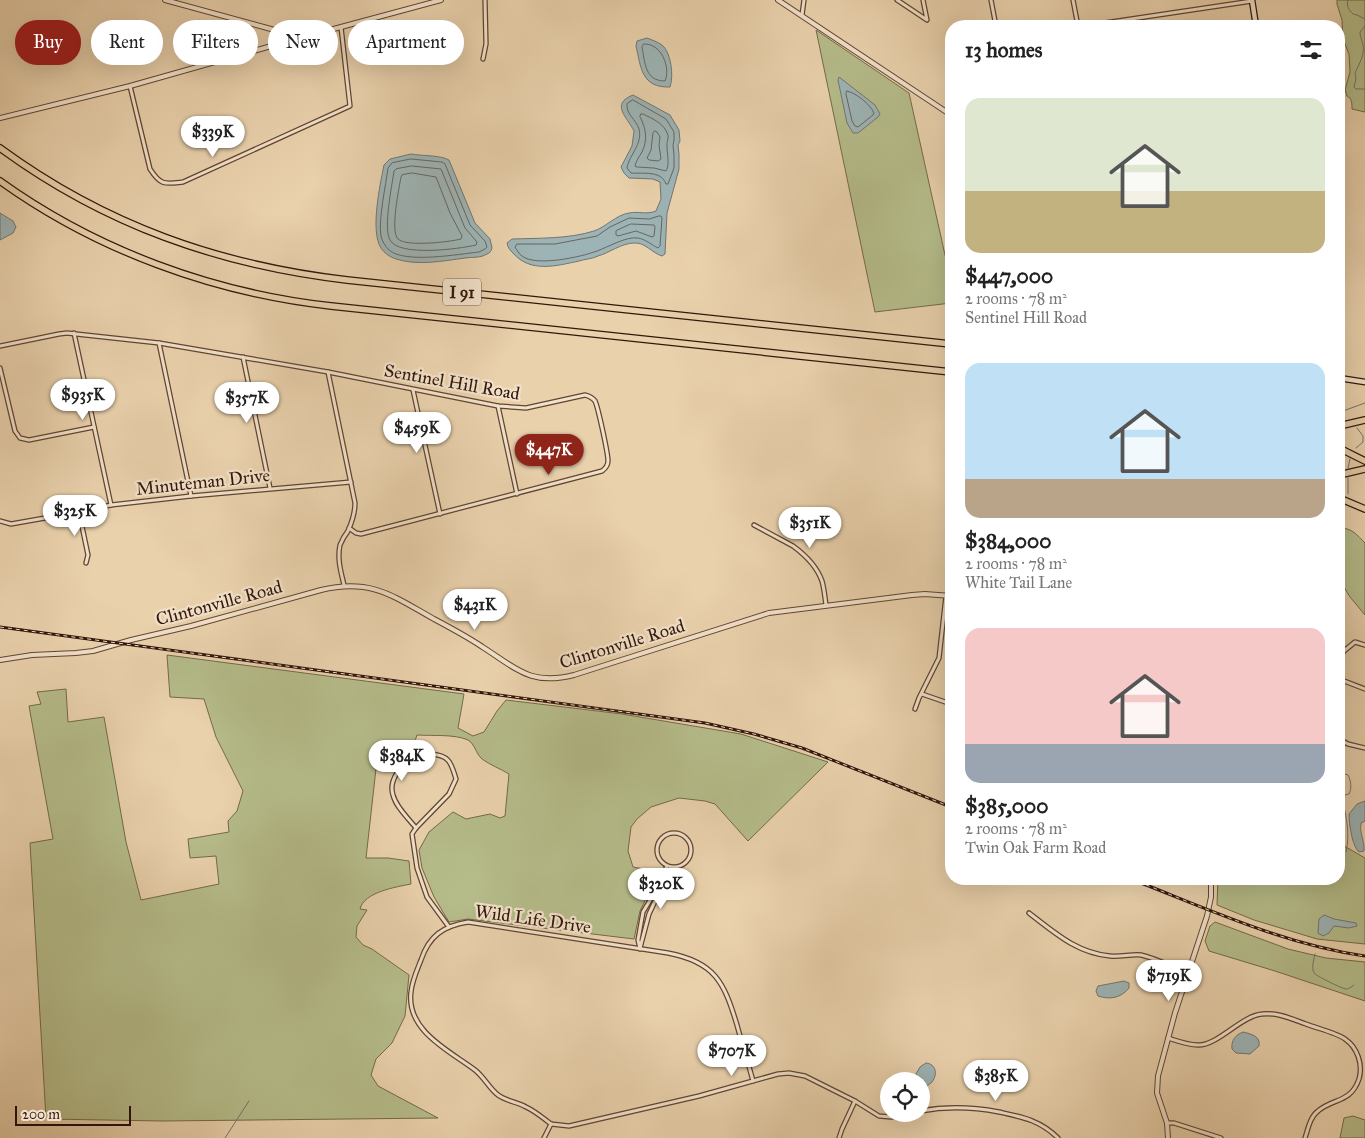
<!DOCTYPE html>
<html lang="en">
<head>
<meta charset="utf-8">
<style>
	body { margin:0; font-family:"IM FELL Great Primer",serif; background:#f2f2f2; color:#222; height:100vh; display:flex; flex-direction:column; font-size:19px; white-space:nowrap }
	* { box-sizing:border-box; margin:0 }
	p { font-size:16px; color:#767676 }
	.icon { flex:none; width:28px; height:28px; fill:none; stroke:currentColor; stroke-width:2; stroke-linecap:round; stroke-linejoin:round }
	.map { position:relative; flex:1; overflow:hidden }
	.panel { position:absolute; left:945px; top:20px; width:400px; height:865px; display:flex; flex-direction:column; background:#fff; border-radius:20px; box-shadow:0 5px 20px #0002 }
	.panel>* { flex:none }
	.guide { position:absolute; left:15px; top:20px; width:475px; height:45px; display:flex; gap:10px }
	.fabs { position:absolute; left:880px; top:1072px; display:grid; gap:10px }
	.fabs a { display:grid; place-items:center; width:50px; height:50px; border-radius:50%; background:#fff; box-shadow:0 5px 20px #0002; font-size:25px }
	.scale { position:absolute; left:15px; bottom:12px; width:116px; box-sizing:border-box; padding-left:5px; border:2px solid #32160b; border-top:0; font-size:14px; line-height:18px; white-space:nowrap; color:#32160b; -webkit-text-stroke:4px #f1e1c9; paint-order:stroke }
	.price { position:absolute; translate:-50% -42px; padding:0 11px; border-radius:18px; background:#fff; color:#222; font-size:16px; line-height:32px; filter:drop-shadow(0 1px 2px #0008) }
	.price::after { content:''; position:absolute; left:50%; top:30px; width:15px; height:11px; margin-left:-8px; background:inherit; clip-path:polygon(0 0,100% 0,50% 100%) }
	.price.active { background:#8f2418; color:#fff }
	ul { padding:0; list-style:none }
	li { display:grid; align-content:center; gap:10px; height:265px; padding:0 20px }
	li span { display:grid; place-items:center; height:155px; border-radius:15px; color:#555 }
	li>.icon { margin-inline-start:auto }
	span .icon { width:90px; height:90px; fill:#fffc; stroke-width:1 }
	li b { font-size:21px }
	h2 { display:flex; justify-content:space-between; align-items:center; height:60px; padding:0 20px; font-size:21px }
	.chip { padding:0 18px; border-radius:22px; background:#fff; box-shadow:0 5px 20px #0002; font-size:18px; line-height:45px }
	.chip.active { background:#8f2418; color:#fff }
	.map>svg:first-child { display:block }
	.green { fill:#b5bc8a; stroke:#74694a }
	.water { fill:#9db4b6; stroke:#727572 }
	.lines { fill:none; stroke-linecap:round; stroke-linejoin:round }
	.shore { stroke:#686560; stroke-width:1 }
	.stream { stroke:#727572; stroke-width:1 }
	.minor-casing { stroke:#604533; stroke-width:5.5 }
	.tertiary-casing { stroke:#604533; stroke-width:6 }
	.secondary-casing { stroke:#32160b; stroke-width:7 }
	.motorway-casing { stroke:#32160b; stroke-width:8 }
	.minor { stroke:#f1e1c9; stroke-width:3 }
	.tertiary { stroke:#f1e1c9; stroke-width:4 }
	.secondary { stroke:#f1e1c9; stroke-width:4.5 }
	.motorway { stroke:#e9d1ac; stroke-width:5.5 }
	.rail-casing { stroke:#32160b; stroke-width:3 }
	.rail { stroke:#f1e1c9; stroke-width:1; stroke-dasharray:4; stroke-linecap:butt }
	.labels { text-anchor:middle; stroke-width:4.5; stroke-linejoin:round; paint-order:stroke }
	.shield { fill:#f1e1c9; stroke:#6b5344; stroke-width:1 }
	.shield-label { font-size:16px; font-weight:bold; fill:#32160b }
	.street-label { font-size:18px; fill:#32160b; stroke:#f1e1c9 }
</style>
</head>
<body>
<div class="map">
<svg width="1365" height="1138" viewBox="0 0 1365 1138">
	<rect width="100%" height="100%" fill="#e9d1ac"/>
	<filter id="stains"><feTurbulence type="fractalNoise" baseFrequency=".004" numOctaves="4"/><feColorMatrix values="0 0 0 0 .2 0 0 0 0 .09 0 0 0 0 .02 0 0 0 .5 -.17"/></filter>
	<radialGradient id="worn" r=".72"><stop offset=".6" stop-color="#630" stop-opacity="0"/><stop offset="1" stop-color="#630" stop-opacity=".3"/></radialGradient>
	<!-- green -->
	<g class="green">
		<path d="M1337 0H1365V112L1352 109C1352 104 1352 98 1347 96L1345 90 1350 72 1349 54 1343 39 1342 20 1337 4Z"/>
		<polygon points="816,30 909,93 951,282 951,303 875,312"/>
		<path d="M1340 528C1352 528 1357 535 1365 543V615L1350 597 1339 579V530Z"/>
		<path d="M167 655 464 694 458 728 473 736 484 732 497 711 506 700 622 714 741 734 828 762 748 841 715 804 705 801 679 798 651 807 637 819 631 827 628 851 633 867 659 872 640 911 634 939 468 919 449 922 434 897 422 868 419 850 429 832 453 812 466 819 490 814 500 818 505 816 509 774C501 769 490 765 482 759 476 754 475 744 468 740 455 734 432 736 417 735 413 747 408 759 394 762 389 763 382 761 377 760L366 858H388L409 861 411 884C396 887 364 892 360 909L367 910 357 926 356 937 363 945 372 949 409 975 405 1016 392 1043 376 1059 371 1075 378 1086 438 1118 163 1121 46 1119 30 843 53 839 29 706 41 704 37 692 66 689 68 722 104 717 126 842 141 900 219 884 216 856 190 858 188 839 229 832 228 821 237 811 243 791 216 737 204 699 170 697Z"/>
		<polygon points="1339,843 1365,858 1365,944 1317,939 1254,920 1217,905 1218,879 1339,879"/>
		<polygon points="1215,922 1288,949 1326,958 1365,962 1365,1001 1275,971 1209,951 1205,941 1210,926"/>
		<polygon points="1353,1116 1365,1120 1365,1138 1340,1138 1344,1118"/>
	</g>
	<!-- water -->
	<g class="water">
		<path d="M647 38C652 40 658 42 662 45 671 52 674 76 670 87 641 88 641 67 636 46L637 41Z"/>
		<polygon points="839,77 875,105 880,114 878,117 858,133 853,133 847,123 838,80"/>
		<path d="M633 95 670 115 679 130 680 141 678 145 679 154V169L667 213 665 254 662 256C652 253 645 242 634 243 622 243 609 253 598 256 592 259 585 259 579 261 556 266 530 273 513 253 510 250 508 248 507 243L512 239C540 238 568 239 594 231 606 227 616 215 629 213 639 211 646 215 656 211L661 199 660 182 653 179 629 178 624 173 621 167 632 146 634 131C627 117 610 104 633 95Z"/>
		<path d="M411 154C422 156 440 155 449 160L475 223 490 239 492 248C491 251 490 253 487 254 481 258 472 257 465 258 443 261 418 266 396 259 390 257 384 253 381 248 370 231 380 185 384 165L390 159Z"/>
		<polygon points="0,213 13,221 16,227 13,233 0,240"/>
		<path d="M1365 801V821L1361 823C1359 833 1365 841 1364 851L1359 852C1352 846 1349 824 1349 814L1357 804Z"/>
		<polygon points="1324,915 1334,919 1356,923 1357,926 1349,928 1334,926 1329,933 1323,936 1318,933 1319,919"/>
		<path d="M1124 981 1129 983V988C1121 998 1110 1000 1098 996L1096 991 1098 986Z"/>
		<path d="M1243 1032C1251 1034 1261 1036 1259 1046L1250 1054 1236 1053 1232 1049C1231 1041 1235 1035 1243 1032Z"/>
		<path d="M926 1063C936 1064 938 1074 932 1082 929 1085 925 1087 921 1089V1081H912L920 1067Z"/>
	</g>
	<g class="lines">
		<!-- shore -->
		<g class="shore">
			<path d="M644 44C661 43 671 67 665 81 645 81 645 63 642 47Z"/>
			<path d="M847 91C856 93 870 104 874 113L873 115 858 127 855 126 852 121 846 94Z"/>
			<path d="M633 100 666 119 674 132V140L673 145 674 155V168L668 184H666C661 170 643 174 631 173L627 168C629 155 643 144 639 129 636 119 626 115 627 104Z"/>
			<path d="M641 114H643C653 119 664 123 668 135 669 139 666 142 667 147 667 155 670 164 666 171L654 168 637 167 635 166C636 161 639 157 642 152 648 140 646 128 640 117Z"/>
			<polygon points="655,131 657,132 660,137 659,145 661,159 658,161 649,160 647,158 651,150 653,133"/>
			<path d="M411 159 442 162 445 164 470 225 485 241 487 247 485 249 479 252C459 254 405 264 389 250 385 246 382 241 381 236 378 221 386 184 388 168L392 163Z"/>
			<path d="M412 166 441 169 465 228 477 242 476 245C459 249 399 257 390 240 383 228 392 186 394 171L396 169Z"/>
			<path d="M412 173 436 177 450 213 462 236 461 239C449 242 406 247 398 239 390 232 399 188 401 177L402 175Z"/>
			<path d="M659 216H661L662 218 660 246 658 248C652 245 645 239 638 238 627 236 608 247 597 251 581 257 536 267 522 256 519 254 517 250 515 247L517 244H555L597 236 610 227 629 218 649 219Z"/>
			<polygon points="631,224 654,225 655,227 654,236 652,237 636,231 618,236 616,235 616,231"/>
		</g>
		<!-- stream -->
		<g class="stream">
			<path d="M1348 0C1346 6 1349 10 1353 14L1357 15 1365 19"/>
			<path d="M1365 26 1360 32C1360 37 1362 40 1363 45 1365 55 1359 64 1355 73L1356 78 1354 87 1356 89H1365"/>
			<polyline points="1342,414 1343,411 1365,403"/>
			<polyline points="1356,448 1363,442 1363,436 1357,428"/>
			<polyline points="1348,468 1350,459"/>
			<polyline points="1348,478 1348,494"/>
			<path d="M1339 772 1348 775C1351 781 1352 788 1349 794L1345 795 1342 800C1347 817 1350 835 1346 852"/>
			<path d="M1315 954C1314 959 1312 965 1313 970 1313 971 1314 973 1315 974 1317 976 1344 990 1347 989 1348 989 1354 986 1354 985"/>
			<polyline points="225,1138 249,1101"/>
		</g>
		<defs>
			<g id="minor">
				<polyline points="897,0 927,20 923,0"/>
				<polyline points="991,0 996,26"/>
				<polyline points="1073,0 1078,26"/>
				<polyline points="802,15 804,0"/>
				<polyline points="1084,26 1252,1"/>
				<polyline points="483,59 486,44 485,0"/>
				<path d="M130 86 150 169C161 186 165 184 183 182L350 106 341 27"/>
				<polyline points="74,333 111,505"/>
				<polyline points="159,343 191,496"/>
				<path d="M0 346 59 334 67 333 159 343 328 372 498 406 526 408 585 395C589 396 592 397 595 401 598 407 608 453 608 461 608 465 606 468 602 471L361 534 356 533 349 528"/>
				<polyline points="243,357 270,488"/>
				<polyline points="0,368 15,431 20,438 29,440 94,427"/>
				<path d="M328 372 355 503C355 513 352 522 348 531 345 535 342 540 340 545 337 559 341 572 344 585"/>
				<polyline points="413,390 440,514"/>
				<polyline points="498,406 517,494"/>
				<polyline points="79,512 88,555 86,563"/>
				<polyline points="0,521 11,524 79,512 111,505 191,496 351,482"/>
				<path d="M754 525 793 546C804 554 817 567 822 581 824 588 825 597 826 605"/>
				<polyline points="1339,659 1344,651 1355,642 1365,645"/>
				<polyline points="1339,679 1365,689"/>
				<polyline points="922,694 951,704"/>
				<polyline points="915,709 919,698 939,658 946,596"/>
				<polyline points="1339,739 1348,744 1365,748"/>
				<path d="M430 754C449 755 451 762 456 779L449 794 416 828C408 818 396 807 393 795 388 780 402 763 415 756 419 754 426 754 430 754Z"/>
				<polyline points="416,828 412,834 417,868 427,897 449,927"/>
				<circle cx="674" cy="850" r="17"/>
				<path d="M1029 913C1055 933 1077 953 1110 956 1121 957 1131 954 1141 955 1156 958 1174 968 1188 973"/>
				<polyline points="640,948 649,914 671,867"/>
				<polyline points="640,949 638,940 643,912 655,892 667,866"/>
				<path d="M1168 1038C1177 1041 1188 1045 1198 1045 1217 1046 1241 1016 1262 1014 1277 1012 1292 1019 1306 1024 1316 1028 1337 1033 1345 1039 1358 1048 1363 1065 1359 1079 1351 1103 1333 1098 1318 1111 1310 1117 1308 1129 1305 1138"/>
				<path d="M921 1111C948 1106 972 1107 999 1112 1022 1117 1040 1120 1058 1138"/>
				<polyline points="1167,1123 1174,1123 1221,1138"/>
				<path d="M551 1124C543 1118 535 1111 526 1107 517 1102 506 1101 498 1095 489 1088 484 1077 475 1070 450 1051 406 1031 411 992 412 981 417 970 421 960 429 936 443 926 468 922L668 953C715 962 724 982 737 1025 742 1044 748 1062 753 1081"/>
				<polyline points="551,1124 569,1126 699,1096 778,1074 789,1073 805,1076 855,1101 879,1116 891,1117 907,1114"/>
				<polyline points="544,1138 551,1124"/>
				<polyline points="839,1138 842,1129 855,1101"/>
			</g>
			<g id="tertiary">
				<polyline points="165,0 282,32 287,37 289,41"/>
				<polyline points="778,0 951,115"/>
				<polyline points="0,118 130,86 289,41 441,0"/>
				<path d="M0 660 32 655 76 653 93 651 131 640 191 626 321 590C371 578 393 596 434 619 451 628 468 637 484 648 517 669 531 686 574 675L769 613 912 595 925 594 951 596"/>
				<polyline points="1168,1138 1167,1123 1157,1093 1158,1076 1175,1013 1207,916 1211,897 1211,879"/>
			</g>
			<g id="secondary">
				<polyline points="1252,0 1256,26"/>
				<polyline points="1339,378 1365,382"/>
			</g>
			<g id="motorway">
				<path d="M0 148C105 225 219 265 347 280L951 344"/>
				<path d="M0 181C96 250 213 293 331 306L951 372"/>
				<polyline points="1339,426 1365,420"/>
				<polyline points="1339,448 1365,461"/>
				<polyline points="1339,475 1365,469"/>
				<polyline points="1339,498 1365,509"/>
			</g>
		</defs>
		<!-- minor casing -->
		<use href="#minor" class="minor-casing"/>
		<!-- tertiary casing -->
		<use href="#tertiary" class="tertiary-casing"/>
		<!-- secondary casing -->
		<use href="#secondary" class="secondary-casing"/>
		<!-- motorway casing -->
		<use href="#motorway" class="motorway-casing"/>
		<!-- minor -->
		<use href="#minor" class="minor"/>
		<!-- tertiary -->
		<use href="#tertiary" class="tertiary"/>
		<!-- secondary -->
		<use href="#secondary" class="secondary"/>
		<!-- motorway -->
		<use href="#motorway" class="motorway"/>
		<defs>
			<g id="rail">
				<polyline points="0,627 705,723 754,734 802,748 951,807"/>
				<path d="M1131 879C1208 909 1283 944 1365 956"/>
			</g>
		</defs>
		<!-- rail casing -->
		<use href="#rail" class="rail-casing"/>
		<!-- rail -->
		<use href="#rail" class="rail"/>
	</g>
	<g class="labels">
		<!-- shield labels -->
		<rect class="shield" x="443" y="278.5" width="38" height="27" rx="4"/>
		<g class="shield-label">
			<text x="462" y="298">I 91</text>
		</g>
		<!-- street labels -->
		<g class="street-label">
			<text transform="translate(452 382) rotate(10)" y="6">Sentinel Hill Road</text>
			<text transform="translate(203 482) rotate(-6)" y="6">Minuteman Drive</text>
			<text transform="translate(219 603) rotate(-15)" y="6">Clintonville Road</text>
			<text transform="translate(622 644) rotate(-17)" y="6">Clintonville Road</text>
			<text transform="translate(533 919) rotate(8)" y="6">Wild Life Drive</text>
		</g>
	</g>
	<rect width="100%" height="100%" filter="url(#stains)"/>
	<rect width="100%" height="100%" fill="url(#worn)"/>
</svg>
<div class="fabs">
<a><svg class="icon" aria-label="locate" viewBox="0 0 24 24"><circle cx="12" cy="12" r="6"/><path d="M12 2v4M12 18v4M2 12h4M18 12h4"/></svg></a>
</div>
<div class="scale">200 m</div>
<b class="price" style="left:213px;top:158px">$339K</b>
<b class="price" style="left:83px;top:421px">$935K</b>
<b class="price" style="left:247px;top:424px">$357K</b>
<b class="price" style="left:417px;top:454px">$459K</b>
<b class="price active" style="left:549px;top:476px">$447K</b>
<b class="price" style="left:75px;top:537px">$325K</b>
<b class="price" style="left:810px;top:549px">$351K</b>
<b class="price" style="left:475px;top:631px">$431K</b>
<b class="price" style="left:402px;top:782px">$384K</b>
<b class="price" style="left:661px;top:910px">$320K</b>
<b class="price" style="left:1169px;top:1002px">$719K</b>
<b class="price" style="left:732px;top:1077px">$707K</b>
<b class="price" style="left:996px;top:1102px">$385K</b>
<div class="guide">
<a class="chip active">Buy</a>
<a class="chip">Rent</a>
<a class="chip">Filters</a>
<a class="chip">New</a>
<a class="chip">Apartment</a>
</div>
<section class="panel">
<h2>13 homes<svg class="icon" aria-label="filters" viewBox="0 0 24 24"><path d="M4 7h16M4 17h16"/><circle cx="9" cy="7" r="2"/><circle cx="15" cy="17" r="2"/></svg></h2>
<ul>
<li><span style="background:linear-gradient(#dfe7d0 60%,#c2b280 0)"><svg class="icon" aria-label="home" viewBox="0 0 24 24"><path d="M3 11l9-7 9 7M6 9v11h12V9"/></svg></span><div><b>$447,000</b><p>2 rooms · 78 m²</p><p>Sentinel Hill Road</p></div></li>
<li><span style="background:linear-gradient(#bfe0f5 75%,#b9a48a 0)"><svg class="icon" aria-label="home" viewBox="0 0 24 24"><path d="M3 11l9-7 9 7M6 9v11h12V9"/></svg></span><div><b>$384,000</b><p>2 rooms · 78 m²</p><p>White Tail Lane</p></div></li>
<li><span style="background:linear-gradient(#f6c9c9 75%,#9aa5b1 0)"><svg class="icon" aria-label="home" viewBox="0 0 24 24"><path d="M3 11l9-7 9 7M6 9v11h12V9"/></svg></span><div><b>$385,000</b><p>2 rooms · 78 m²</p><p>Twin Oak Farm Road</p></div></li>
</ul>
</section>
</div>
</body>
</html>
